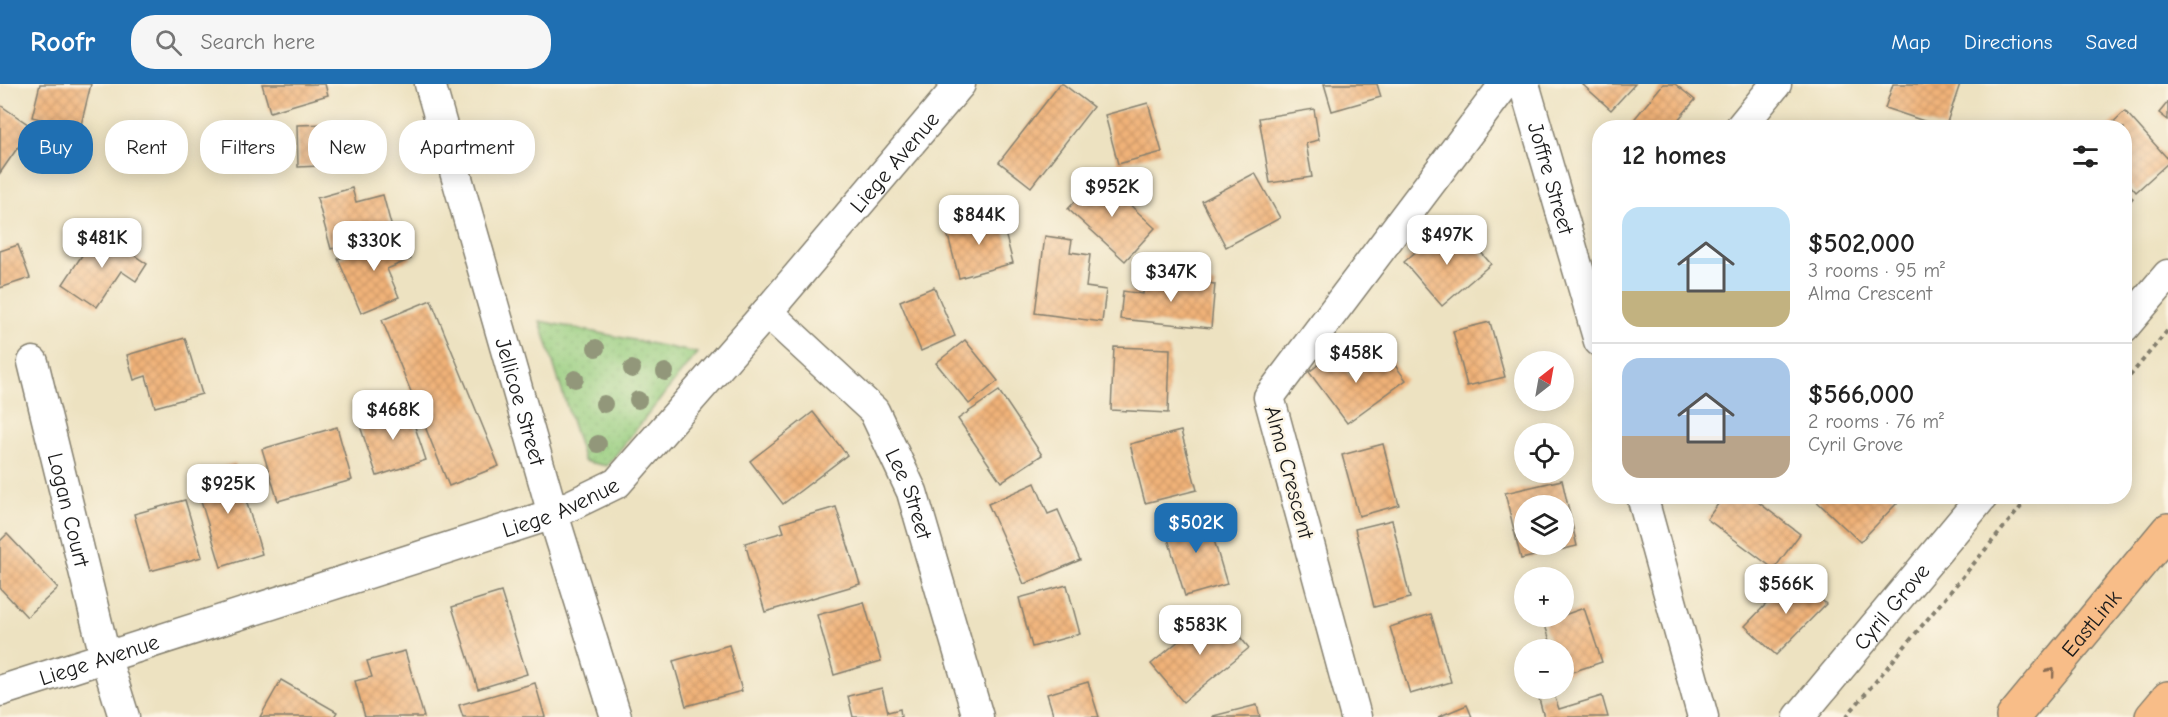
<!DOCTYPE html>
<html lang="en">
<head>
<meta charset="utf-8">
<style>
	body { margin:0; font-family:"Comic Neue",sans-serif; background:#f6f6f6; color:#222; height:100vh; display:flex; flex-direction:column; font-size:22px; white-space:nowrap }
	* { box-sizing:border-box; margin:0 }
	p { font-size:20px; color:#767676 }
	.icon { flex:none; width:33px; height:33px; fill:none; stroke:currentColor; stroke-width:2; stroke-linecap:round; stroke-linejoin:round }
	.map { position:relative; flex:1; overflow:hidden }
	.details { position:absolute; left:1592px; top:36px; width:540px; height:384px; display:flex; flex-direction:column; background:#fff; border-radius:24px; box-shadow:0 3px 15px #0003 }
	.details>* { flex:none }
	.banner { position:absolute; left:18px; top:36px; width:570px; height:54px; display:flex; gap:12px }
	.needle { width:39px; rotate:31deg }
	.tools { position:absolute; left:1514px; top:267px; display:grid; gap:12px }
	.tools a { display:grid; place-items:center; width:60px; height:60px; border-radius:50%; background:#fff; box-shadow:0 3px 15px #0003; font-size:30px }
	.price { position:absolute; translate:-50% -51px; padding:0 14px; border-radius:12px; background:#fff; color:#222; font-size:20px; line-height:39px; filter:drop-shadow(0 2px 3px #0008) }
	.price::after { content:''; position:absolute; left:50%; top:36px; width:18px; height:14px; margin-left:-9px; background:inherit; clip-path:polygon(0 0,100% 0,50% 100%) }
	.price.on { background:#1f6fb2; color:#fff }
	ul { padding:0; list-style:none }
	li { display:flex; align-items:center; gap:18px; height:150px; padding:0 30px }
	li+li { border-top:2px solid #e0e0e0 }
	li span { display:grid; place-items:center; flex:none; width:168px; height:120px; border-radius:18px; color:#555 }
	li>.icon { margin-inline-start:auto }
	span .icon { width:72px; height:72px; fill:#fffc; stroke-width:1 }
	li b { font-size:26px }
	h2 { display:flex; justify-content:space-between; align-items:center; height:72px; padding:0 30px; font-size:26px }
	.tag { padding:0 21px; border-radius:24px; background:#fff; box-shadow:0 3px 15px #0003; font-size:21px; line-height:54px }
	.tag.on { background:#1f6fb2; color:#fff }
	header { display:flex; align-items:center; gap:36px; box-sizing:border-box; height:84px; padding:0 30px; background:#1f6fb2; color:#fff }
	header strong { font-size:28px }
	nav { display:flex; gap:33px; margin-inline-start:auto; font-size:21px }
	.search { width:420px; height:54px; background:#f6f6f6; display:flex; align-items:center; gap:15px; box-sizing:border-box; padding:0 21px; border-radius:24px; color:#767676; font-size:22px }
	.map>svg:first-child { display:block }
	.park { fill:url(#park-dots); stroke:#5a754e; stroke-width:1.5 }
	.building { fill:url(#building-cross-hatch); fill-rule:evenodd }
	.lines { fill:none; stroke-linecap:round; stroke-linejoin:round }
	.street-casing { stroke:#847f6e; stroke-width:33 }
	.highway-casing { stroke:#847f6e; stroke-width:36 }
	.path { stroke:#847f6e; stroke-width:4; stroke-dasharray:4.5 4.5; stroke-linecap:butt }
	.street { stroke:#fff; stroke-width:30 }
	.highway { stroke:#f8bd88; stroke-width:33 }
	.tree { fill:#92977a }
	.oneway { stroke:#8a6c52 }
	.labels { text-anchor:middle; stroke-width:5; stroke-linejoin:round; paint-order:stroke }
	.street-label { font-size:22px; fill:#1c1c1c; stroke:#fcf5e5 }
</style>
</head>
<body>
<header>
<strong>Roofr</strong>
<div class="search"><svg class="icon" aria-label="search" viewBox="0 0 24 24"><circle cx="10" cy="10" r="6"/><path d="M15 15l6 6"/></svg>Search here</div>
<nav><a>Map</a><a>Directions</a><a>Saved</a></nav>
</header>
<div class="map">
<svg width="2168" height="633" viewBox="0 0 2168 633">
	<defs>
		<pattern id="park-dots" width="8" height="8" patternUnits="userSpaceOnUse" patternTransform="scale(1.5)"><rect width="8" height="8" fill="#98ce80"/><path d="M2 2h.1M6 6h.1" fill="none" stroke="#82b06e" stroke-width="1.8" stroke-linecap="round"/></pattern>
		<pattern id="building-cross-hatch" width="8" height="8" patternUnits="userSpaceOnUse" patternTransform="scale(1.5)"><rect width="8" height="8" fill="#f0b278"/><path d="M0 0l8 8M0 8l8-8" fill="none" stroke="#cd9867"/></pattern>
	</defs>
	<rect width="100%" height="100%" fill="#fcf5e5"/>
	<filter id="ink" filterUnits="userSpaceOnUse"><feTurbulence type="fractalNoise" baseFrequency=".0167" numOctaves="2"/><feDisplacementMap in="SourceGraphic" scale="12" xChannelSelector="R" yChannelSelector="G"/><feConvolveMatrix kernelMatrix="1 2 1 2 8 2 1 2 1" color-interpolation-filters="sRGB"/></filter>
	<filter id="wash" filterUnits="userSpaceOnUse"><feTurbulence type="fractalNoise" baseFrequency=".008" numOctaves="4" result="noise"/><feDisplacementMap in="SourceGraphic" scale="24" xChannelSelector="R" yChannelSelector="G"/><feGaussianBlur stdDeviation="1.35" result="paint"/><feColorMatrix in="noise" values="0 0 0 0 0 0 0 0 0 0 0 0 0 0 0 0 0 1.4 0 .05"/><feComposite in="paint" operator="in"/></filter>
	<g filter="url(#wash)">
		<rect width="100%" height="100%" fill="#ede2c1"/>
		<!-- park -->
		<polygon class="park" points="540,237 697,269 607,382 584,377"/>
		<g id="blocks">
			<!-- building -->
			<g class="building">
				<polygon points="40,0 91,0 80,45 32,33"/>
				<polygon points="262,0 325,0 328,11 270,28"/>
				<polygon points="1060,0 1063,0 1093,23 1031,103 999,78"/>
				<polygon points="1324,0 1377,0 1381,13 1332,27"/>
				<polygon points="1582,0 1635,0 1611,26"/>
				<polygon points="1663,0 1675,0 1695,16 1677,37 1685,44 1627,44"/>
				<polygon points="1893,0 1960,0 1945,44 1885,24"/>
				<polygon points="2168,18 2168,36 2159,29"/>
				<polygon points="1148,19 1162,68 1118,80 1105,31"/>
				<polygon points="0,21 32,43 0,89"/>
				<polygon points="1314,25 1319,56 1306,59 1312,93 1270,99 1259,34"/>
				<polygon points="2125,27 2168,75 2168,79 2136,108 2124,94 2124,44 2107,44"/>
				<polygon points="362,39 364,80 298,83 297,41"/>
				<polygon points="1255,89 1280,134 1226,163 1202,117"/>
				<polygon points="1099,92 1155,144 1125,177 1068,125"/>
				<polygon points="352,104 356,118 383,111 393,148 331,165 317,114"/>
				<polygon points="2124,107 2133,114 2124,125"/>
				<polygon points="1000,130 1013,179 959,194 946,144"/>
				<polygon points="98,147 147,180 136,197 121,187 97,223 63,200"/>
				<polygon points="1437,149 1449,165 1466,151 1491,180 1442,222 1404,178"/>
				<polygon points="401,150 411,175 387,185 399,213 361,229 338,175"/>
				<polygon points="1045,152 1072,156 1070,168 1090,171 1086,203 1106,206 1102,238 1035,229"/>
				<polygon points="18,161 30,194 0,204 0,167"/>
				<polygon points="1144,192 1215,200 1211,244 1120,235 1123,207 1143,210"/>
				<polygon points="934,203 955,252 921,267 900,217"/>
				<polygon points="431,216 499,382 449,402 382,236"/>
				<polygon points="1490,238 1505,293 1467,302 1453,247"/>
				<polygon points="185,254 202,310 155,323 146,292 134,296 127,271"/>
				<polygon points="965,256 998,297 969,320 936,279"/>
				<polygon points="1114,263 1170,265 1168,329 1111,326"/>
				<polygon points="1333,269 1352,294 1386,269 1406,296 1347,339 1309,288"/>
				<polygon points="999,307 1042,371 1001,398 958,335"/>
				<polygon points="408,322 426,376 377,392 359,339"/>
				<polygon points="813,328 847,371 783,420 750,377"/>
				<polygon points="337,343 352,396 278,417 262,365"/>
				<polygon points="1181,347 1197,406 1145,419 1130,360"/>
				<polygon points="1383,360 1399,421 1359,432 1342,371"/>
				<polygon points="235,379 262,470 221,483 193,391"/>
				<path d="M1562 396 1577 462 1521 475 1505 409ZM1524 422H1563V460H1524Z"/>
				<polygon points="1035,399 1048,430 1058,426 1080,476 1024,500 988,420"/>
				<polygon points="1724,412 1750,412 1800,450 1774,485 1707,435"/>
				<polygon points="1811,412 1892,412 1898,418 1860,458"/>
				<polygon points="185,416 202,473 150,487 134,430"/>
				<polygon points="836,423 860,500 765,528 745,459 784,448 781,439"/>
				<polygon points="1206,429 1227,500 1185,512 1164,441"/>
				<polygon points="1392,436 1410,514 1374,523 1355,445"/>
				<polygon points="7,450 58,504 27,533 0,504 0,457"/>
				<polygon points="1795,490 1826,520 1776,571 1745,542"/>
				<polygon points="1067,501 1080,550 1032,563 1019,514"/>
				<polygon points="501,508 527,590 478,605 452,523"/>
				<polygon points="864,518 881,577 834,591 817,531"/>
				<polygon points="1584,524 1602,578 1563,591 1563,566 1553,566 1544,538"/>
				<polygon points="1217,525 1249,564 1183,618 1151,580"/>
				<polygon points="1431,530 1451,598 1410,610 1390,543"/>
				<polygon points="729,561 742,607 686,622 673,577"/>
				<polygon points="405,567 424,633 365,633 355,597 372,593 367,577"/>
				<polygon points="281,596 337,628 334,633 260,633"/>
				<polygon points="1088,598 1099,633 1054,633 1047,610"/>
				<polygon points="535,599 545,633 463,633 459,621"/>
				<polygon points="882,604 888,628 900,625 901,633 853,633 848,612"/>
				<polygon points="1554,611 1559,625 1602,612 1608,633 1544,633 1539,615"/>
				<polygon points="1257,621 1260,633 1213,633 1213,632"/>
				<polygon points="1467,621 1472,633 1438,633"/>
			</g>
		</g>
	</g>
	<g filter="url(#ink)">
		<use href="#blocks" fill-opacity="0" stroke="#847f6e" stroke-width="1.5"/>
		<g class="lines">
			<defs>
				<g id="street">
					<path id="s1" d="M430 0 553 430 616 633"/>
					<path id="s2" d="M1524 0 1599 257"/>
					<polyline points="1740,44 1776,0"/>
					<path id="s3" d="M767 228 874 327 912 408 978 633"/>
					<polyline points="2124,243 2168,191"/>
					<path id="s4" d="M33 278 105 572 124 633"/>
					<polyline points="1642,412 1703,633"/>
					<path id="s5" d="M0 607 553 430 617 399 767 228 960 0"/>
					<polyline points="1356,633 1269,313 1505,0"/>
					<path id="s6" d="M1799 633 1983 412"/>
				</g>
				<g id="highway">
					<path id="s7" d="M2013 633 2168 446"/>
					<polyline points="2152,633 2168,614"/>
				</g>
			</defs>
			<!-- street casing -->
			<use href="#street" class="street-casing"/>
			<!-- highway casing -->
			<use href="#highway" class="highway-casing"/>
			<!-- path -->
			<g class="path">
				<polyline points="2124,299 2168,246"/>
				<polyline points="1846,633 2030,412"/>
			</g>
			<!-- street -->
			<use href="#street" class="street"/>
			<!-- highway -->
			<use href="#highway" class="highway"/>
		</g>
		<!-- trees -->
		<g class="tree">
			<circle cx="596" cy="264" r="9"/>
			<circle cx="632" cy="285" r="9"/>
			<circle cx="665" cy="288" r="9"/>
			<circle cx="575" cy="295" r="9"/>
			<circle cx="638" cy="316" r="9"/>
			<circle cx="604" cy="320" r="9"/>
			<circle cx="598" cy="360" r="9"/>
		</g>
		<!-- one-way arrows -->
		<defs><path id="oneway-chevron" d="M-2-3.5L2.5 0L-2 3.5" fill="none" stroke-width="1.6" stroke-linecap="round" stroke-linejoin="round" transform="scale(1.5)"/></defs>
		<use class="oneway" href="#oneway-chevron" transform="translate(2051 588) rotate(-50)"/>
	</g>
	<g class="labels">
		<!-- street labels -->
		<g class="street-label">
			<text dy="8" stroke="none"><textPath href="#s5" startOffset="1076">Liege Avenue</textPath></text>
			<text dy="8" stroke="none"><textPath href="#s2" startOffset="98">Joffre Street</textPath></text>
			<text dy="8" stroke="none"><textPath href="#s1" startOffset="330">Jellicoe Street</textPath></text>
			<text transform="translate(1290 388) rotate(75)" y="8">Alma Crescent</text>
			<text dy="8" stroke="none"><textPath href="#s3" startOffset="236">Lee Street</textPath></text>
			<text dy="8" stroke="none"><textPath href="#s5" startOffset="590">Liege Avenue</textPath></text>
			<text dy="8" stroke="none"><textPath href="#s4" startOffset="152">Logan Court</textPath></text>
			<text dy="8" stroke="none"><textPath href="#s6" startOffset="144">Cyril Grove</textPath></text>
			<text dy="8" stroke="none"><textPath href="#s7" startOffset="122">EastLink</textPath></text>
			<text dy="8" stroke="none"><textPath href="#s5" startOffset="104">Liege Avenue</textPath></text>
		</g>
	</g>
</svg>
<div class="tools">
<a><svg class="needle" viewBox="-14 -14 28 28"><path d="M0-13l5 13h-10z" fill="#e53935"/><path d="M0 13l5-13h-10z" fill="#767676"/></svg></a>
<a><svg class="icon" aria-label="locate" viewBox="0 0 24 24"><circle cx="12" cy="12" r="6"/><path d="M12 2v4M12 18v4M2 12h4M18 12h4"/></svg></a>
<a><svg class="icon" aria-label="layers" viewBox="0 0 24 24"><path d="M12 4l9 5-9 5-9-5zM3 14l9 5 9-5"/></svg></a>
<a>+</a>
<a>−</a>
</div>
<b class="price" style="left:1112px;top:134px">$952K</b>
<b class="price" style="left:979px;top:162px">$844K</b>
<b class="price" style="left:1447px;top:182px">$497K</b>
<b class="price" style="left:102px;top:185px">$481K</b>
<b class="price" style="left:374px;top:188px">$330K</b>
<b class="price" style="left:1171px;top:219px">$347K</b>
<b class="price" style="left:1356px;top:300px">$458K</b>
<b class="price" style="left:393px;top:357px">$468K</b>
<b class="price" style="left:228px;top:431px">$925K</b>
<b class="price on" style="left:1196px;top:470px">$502K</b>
<b class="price" style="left:1786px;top:531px">$566K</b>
<b class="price" style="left:1200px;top:572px">$583K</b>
<div class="banner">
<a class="tag on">Buy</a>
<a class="tag">Rent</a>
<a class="tag">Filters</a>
<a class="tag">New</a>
<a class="tag">Apartment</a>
</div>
<section class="details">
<h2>12 homes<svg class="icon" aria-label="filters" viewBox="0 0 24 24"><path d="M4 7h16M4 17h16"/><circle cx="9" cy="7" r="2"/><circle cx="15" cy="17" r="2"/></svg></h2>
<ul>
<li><span style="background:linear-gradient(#bfe0f5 70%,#c2b280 0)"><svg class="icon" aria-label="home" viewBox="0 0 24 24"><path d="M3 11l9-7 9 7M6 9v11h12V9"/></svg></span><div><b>$502,000</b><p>3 rooms · 95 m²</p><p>Alma Crescent</p></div></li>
<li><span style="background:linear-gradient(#a9c7e8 65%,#b9a48a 0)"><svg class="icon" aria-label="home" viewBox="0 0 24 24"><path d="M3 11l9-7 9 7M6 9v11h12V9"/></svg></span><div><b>$566,000</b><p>2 rooms · 76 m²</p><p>Cyril Grove</p></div></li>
</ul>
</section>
</div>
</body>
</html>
